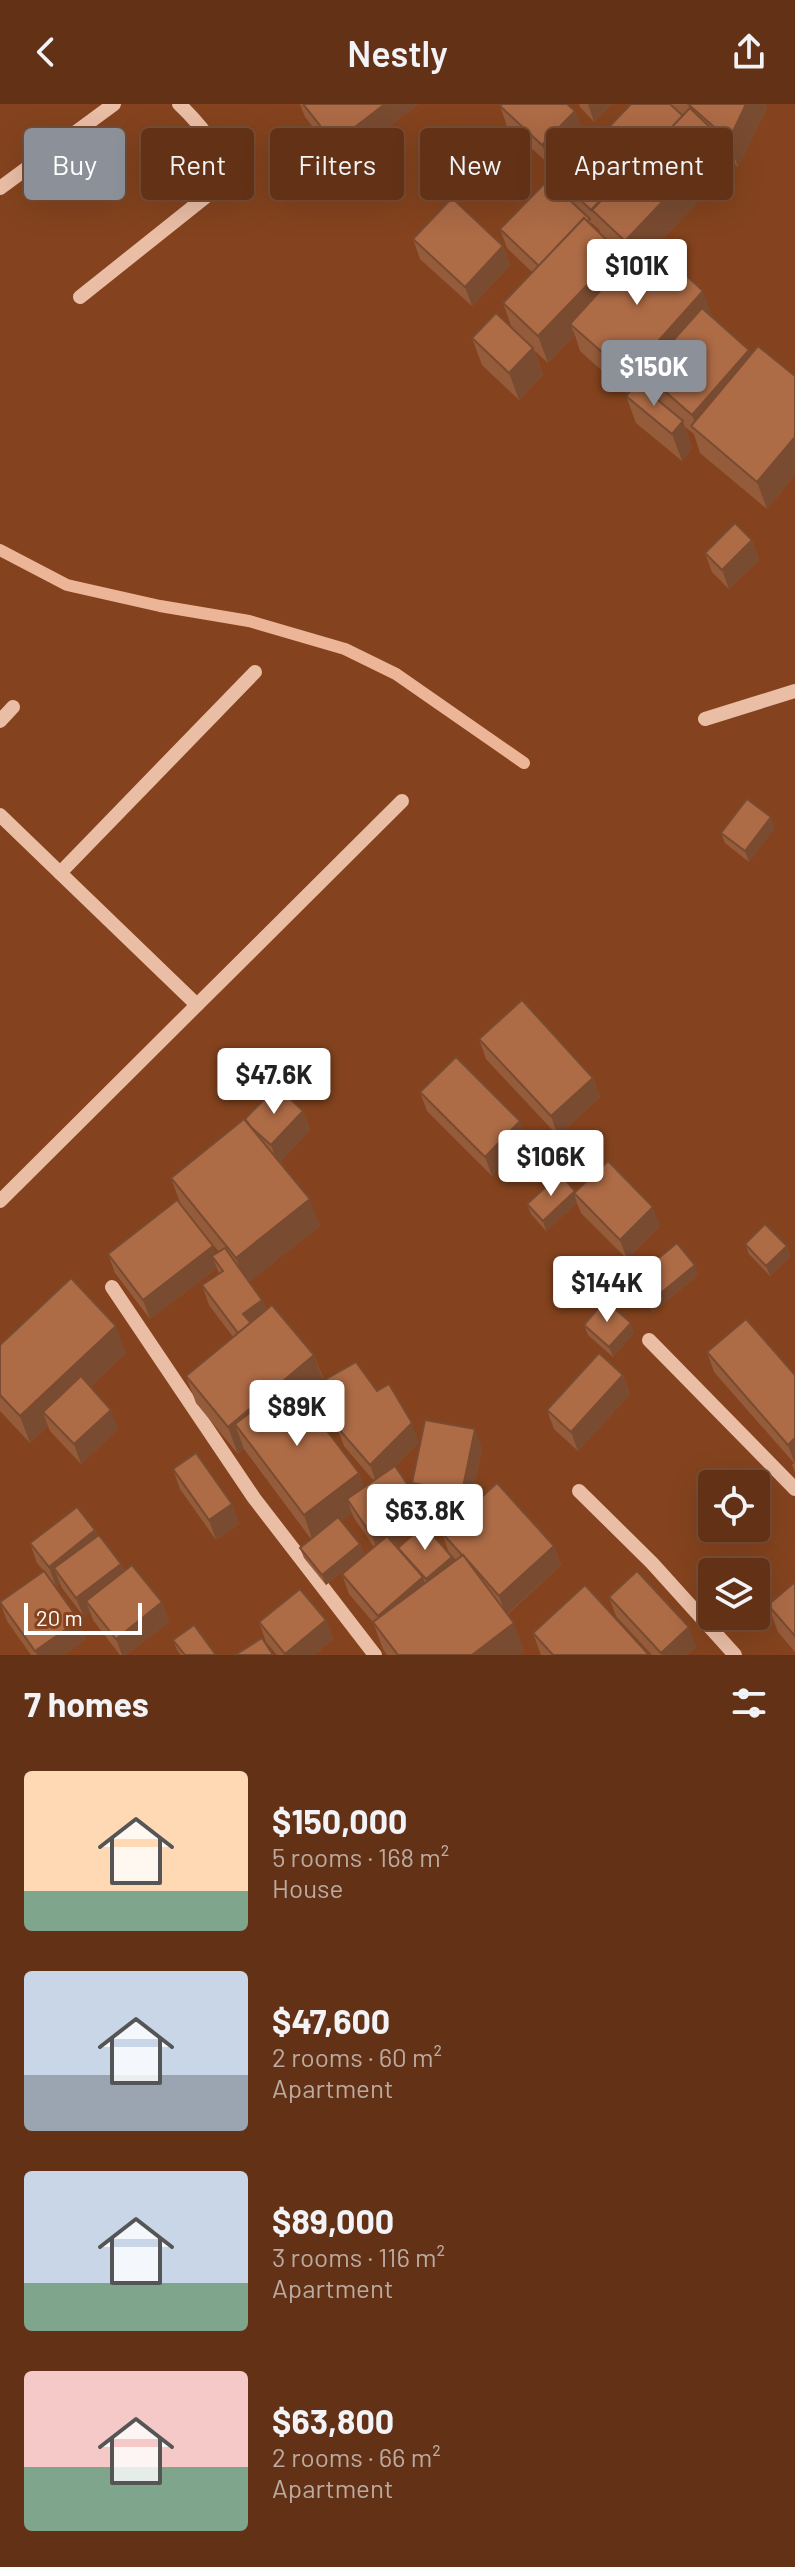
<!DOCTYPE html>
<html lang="en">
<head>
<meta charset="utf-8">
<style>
	body { margin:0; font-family:Barlow,sans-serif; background:#693a1f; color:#f1f3f6; height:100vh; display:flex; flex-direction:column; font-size:30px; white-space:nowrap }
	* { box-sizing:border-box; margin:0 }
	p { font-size:26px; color:#bbaaa1 }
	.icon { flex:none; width:44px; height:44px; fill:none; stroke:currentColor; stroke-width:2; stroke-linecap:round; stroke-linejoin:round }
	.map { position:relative; height:1551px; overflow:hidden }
	.sheet { display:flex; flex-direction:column; background:#633216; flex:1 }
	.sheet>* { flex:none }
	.top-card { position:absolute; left:24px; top:24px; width:748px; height:72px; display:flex; gap:16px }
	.controls { position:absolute; left:698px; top:1366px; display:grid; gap:16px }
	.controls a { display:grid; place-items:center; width:72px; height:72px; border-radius:8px; background:#633216; box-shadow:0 8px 32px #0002,0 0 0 2px #774d35; font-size:40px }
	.scale { position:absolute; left:24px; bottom:20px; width:118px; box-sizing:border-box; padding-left:8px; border:4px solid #fff; border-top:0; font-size:22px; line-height:28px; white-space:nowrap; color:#fff; -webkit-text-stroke:6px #84431e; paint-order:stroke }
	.price { position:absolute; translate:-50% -68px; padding:0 18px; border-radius:8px; background:#fff; color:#222; font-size:26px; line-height:52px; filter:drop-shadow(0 2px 4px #0008) }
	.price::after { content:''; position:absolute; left:50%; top:48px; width:24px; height:18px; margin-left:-12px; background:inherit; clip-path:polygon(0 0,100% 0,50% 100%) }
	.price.on { background:#8c9099; color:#fff }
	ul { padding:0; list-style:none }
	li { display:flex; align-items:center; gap:24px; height:200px; padding:0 24px }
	li span { display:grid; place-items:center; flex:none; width:224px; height:160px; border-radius:8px; color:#555 }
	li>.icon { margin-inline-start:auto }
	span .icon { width:96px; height:96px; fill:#fffc; stroke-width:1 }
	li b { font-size:34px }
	h2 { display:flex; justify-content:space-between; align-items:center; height:96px; padding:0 24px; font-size:34px }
	.tag { padding:0 28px; border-radius:8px; background:#633216; box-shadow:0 8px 32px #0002,0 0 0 2px #774d35; font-size:28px; line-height:72px }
	.tag.on { background:#8c9099; color:#fff }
	header { display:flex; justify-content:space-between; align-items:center; height:104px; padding:0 24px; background:#633216; font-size:36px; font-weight:600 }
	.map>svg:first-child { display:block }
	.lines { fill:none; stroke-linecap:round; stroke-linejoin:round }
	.stream { stroke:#ecb598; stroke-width:12 }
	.minor { stroke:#eabda5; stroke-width:14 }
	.wall { fill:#955c3c; fill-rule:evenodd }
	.shaded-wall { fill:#794b31 }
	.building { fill:#ad6b46; stroke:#794b31; stroke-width:2 }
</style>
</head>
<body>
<header><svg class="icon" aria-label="back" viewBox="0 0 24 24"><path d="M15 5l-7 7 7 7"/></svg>Nestly<svg class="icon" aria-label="share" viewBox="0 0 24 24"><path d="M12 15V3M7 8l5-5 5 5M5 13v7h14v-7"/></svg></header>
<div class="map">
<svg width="795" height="1551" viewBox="0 0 795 1551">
	<rect width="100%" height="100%" fill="#84431e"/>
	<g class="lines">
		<!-- stream -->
		<polyline class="stream" points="0,446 67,481 160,502 249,517 345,545 396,570 524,659"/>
		<!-- minor -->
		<g class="minor">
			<polyline points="0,84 114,0"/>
			<path d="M80 193 228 75C222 47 200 20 179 0"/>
			<polyline points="705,615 795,587"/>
			<polyline points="0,617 13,603"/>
			<polyline points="0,711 197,901"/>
			<polyline points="60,769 255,568"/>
			<polyline points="0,1097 402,697"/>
			<polyline points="112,1183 254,1394 375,1551"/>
			<polyline points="649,1236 795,1385"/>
			<polyline points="579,1387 652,1459 735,1551"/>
		</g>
	</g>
	<!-- wall -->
	<g class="wall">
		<polygon points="300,0 418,0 341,59 305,13"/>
		<polygon points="579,0 612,0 594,18 580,3"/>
		<path d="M631 0H765L767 4 738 63 730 55 732 62 655 143 713 214 749 246 751 251 795 272V371L767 405 700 349 694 330 685 323 692 344 682 357 636 319 626 292 628 290 580 247 575 231 548 259 534 246 543 271 519 296 482 261 472 234 512 224 503 199 532 168 507 144 500 125 563 90 557 74 612 37 607 25ZM590 118 599 125 601 131 592 122ZM620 150 627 157 624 161Z"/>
		<polygon points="500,2 575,7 582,27 550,61 507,22"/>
		<polygon points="413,135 503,142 510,161 472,202 420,155"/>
		<polygon points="752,436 759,456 729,485 712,468 705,449"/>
		<polygon points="775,723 749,758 725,739 721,729"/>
		<polygon points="479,935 593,974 600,993 558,1032 486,955"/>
		<polygon points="420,988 528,1036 492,1072 427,1007"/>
		<path d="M303 1007 310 1026 280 1058 320 1122 249 1178 262 1196 266 1206 314 1251 324 1276 377 1287 419 1338 393 1364 419 1397 412 1379 482 1344 470 1403 554 1442 561 1461 508 1510 524 1546 518 1551H387L383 1545 373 1518 349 1490 342 1470 374 1443 354 1414 352 1409 341 1417 360 1440 364 1450 326 1481 304 1454 300 1444 311 1435 244 1345 238 1350 196 1299 186 1272 233 1233 209 1201 202 1181 219 1170 217 1164 150 1215 115 1169 108 1150 213 1142 215 1150 219 1148 181 1101 171 1074ZM315 1286 321 1301 338 1326 344 1342 374 1377 364 1384 359 1369 303 1296ZM420 1399 466 1407 442 1429 449 1449 456 1456 454 1458 452 1453 398 1445 395 1440 427 1419Z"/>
		<polygon points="575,1088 660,1122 627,1155 581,1109 577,1099 546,1127 531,1110 527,1100"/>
		<polygon points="745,1140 787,1142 790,1153 770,1172 749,1150"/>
		<polygon points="698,1171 653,1208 636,1186 632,1176"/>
		<polygon points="584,1221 634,1229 613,1253 588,1231"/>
		<polygon points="0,1241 126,1249 90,1283 118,1325 81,1360 50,1327 48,1322 30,1339 0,1307"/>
		<polygon points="707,1248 795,1271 795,1368 792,1361 794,1359 714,1268"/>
		<polygon points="623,1271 630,1290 578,1347 554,1325 547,1306"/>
		<polygon points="173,1365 232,1400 239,1420 216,1436 180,1385"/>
		<polygon points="95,1426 98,1432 121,1460 124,1467 162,1498 169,1518 126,1551 120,1551 93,1516 90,1508 84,1513 62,1484 60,1479 56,1483 86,1535 64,1551 31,1551 7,1517 0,1498 44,1467 37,1459 30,1439"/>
		<polygon points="795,1478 795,1548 778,1528 768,1501"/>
		<polygon points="609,1493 696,1543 687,1551 652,1551 616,1512"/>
		<polygon points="326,1516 333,1535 314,1551 277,1551 266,1538 259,1518"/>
		<polygon points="533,1529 649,1551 541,1551"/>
		<polygon points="173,1536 216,1551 181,1551 177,1546"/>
	</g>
	<!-- shaded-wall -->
	<g class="shaded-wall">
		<polygon points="385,0 418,0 341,59 334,39"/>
		<polygon points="588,0 612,0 594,18"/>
		<polygon points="746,0 765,0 767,4 738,63 729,36"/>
		<polygon points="575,7 582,27 550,61 542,41"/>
		<polygon points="722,35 732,62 635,164 625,137"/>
		<polygon points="503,142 510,161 472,202 465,183"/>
		<polygon points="619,148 629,174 570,220 575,231 548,259 538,232"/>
		<polygon points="703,187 713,214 644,269 650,284 637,298 628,271"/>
		<polygon points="533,244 543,271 519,296 509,269"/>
		<polygon points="749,246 759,273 699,329 692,311"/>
		<polygon points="683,317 692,344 682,357 672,330"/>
		<polygon points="795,333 795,371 767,405 757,378"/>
		<polygon points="752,436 759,456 729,485 722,466"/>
		<polygon points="771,713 775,723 749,758 745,747"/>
		<polygon points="593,974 600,993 558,1032 551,1012"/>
		<polygon points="303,1007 310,1026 278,1061 271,1041"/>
		<polygon points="520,1017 528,1036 492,1072 485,1053"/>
		<polygon points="575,1087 574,1089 577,1099 546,1127 543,1117"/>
		<polygon points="310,1095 320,1122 246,1181 236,1154"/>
		<polygon points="653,1103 660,1122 627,1155 620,1136"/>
		<polygon points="213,1142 220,1162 212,1152 217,1164 150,1215 143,1196"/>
		<polygon points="787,1142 790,1153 770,1172 766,1162"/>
		<polygon points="695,1161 698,1171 653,1208 650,1198"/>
		<polygon points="262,1196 269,1215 255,1225 243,1210"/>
		<polygon points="631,1219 634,1229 613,1253 609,1243"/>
		<polygon points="116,1222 126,1249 53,1318 43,1308 48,1322 30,1339 20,1312"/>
		<polygon points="314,1251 324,1278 314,1282 315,1286 250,1340 235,1320 244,1345 238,1350 228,1323"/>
		<polygon points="623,1271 630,1290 578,1347 571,1328"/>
		<polygon points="111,1306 118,1325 81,1360 74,1340"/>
		<polygon points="412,1319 419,1338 377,1380 370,1361"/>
		<polygon points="475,1325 482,1344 469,1408 462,1388"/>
		<polygon points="795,1334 795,1360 788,1341"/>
		<polygon points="359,1369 368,1396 347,1395 352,1409 313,1438 304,1411"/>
		<polygon points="420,1399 427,1419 379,1451 372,1432"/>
		<polygon points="232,1400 239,1420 216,1436 209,1416"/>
		<polygon points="95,1426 103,1446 54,1464 60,1479 56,1483 49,1463"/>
		<polygon points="360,1440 364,1450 326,1481 322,1471"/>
		<polygon points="554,1442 561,1461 506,1511 499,1492"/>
		<polygon points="452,1453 456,1463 429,1485 426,1475"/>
		<polygon points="121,1460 128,1480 86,1497 90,1508 84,1513 76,1494"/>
		<polygon points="423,1473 430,1493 385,1531 378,1512"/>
		<polygon points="162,1498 169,1518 126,1551 122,1551 116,1535"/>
		<polygon points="79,1516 86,1535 64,1551 37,1551 35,1547"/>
		<polygon points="326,1516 333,1535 314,1551 286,1551 285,1550"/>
		<polygon points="514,1519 524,1546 518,1551 472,1551"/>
		<polygon points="689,1523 696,1543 687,1551 662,1551 661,1549"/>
	</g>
	<!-- building -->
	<g class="building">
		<polygon points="303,0 385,0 334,39"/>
		<polygon points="502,0 567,0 575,7 542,41 500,2"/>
		<polygon points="631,0 670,0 683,12 640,56 607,25"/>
		<polygon points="688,0 746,0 729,36"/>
		<polygon points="690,4 722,35 625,137 592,106"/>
		<polygon points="601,27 636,59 591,106 557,74"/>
		<polygon points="548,76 590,115 587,118 584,114 539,162 500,125"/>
		<polygon points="452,94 503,142 465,183 413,135"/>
		<polygon points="584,114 619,148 538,232 503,199"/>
		<polygon points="647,135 703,187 628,271 570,220"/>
		<polygon points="702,204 749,246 692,311 644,269"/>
		<polygon points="496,209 533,244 509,269 472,234"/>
		<polygon points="758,242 795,272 795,333 757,378 691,322"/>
		<polygon points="637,279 683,317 672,330 626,292"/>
		<polygon points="735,419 752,436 722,466 705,449"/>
		<polygon points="747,695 771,713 745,747 721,729"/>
		<polygon points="522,896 593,974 551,1012 479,935"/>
		<polygon points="456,953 520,1017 485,1053 420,988"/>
		<polygon points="277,982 303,1007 271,1041 252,1024 245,1015"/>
		<polygon points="244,1015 310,1095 236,1154 171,1074"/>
		<polygon points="608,1057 653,1103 620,1136 574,1089"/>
		<polygon points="560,1070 575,1087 543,1117 527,1100"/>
		<polygon points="177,1096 213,1142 143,1196 108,1150"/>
		<polygon points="765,1120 787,1142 766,1162 745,1140"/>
		<polygon points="677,1139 695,1161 650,1198 632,1176"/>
		<polygon points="225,1144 262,1196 243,1210 251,1219 238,1229 202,1181 223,1167 212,1152"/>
		<polygon points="71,1174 116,1222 20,1312 0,1291 0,1241"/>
		<polygon points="605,1196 631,1219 609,1243 584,1221"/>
		<polygon points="272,1201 314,1251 228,1323 186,1272"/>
		<polygon points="746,1215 795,1271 795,1334 788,1341 707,1248"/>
		<polygon points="599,1249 623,1271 571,1328 547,1306"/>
		<polygon points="356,1258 377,1287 389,1280 412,1319 370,1361 337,1323 331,1307 314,1282"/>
		<polygon points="81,1272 111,1306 74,1340 43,1308"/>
		<polygon points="290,1278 359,1369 304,1411 235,1320"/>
		<polygon points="425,1316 475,1325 462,1388 412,1379"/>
		<polygon points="196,1349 232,1400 209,1416 173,1365"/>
		<polygon points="395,1362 420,1399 372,1432 347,1395"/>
		<polygon points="497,1379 554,1442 499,1492 463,1451 462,1451 442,1429"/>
		<polygon points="77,1403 95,1426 49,1463 30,1439"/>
		<polygon points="338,1413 360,1440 322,1471 300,1444"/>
		<polygon points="424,1421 452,1453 426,1475 398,1444"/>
		<polygon points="99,1431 121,1460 76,1494 54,1464"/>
		<polygon points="387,1432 423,1473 378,1512 342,1470"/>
		<polygon points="463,1451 514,1519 472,1551 398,1551 373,1518"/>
		<polygon points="132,1461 162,1498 116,1535 86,1497"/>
		<polygon points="44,1467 79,1516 35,1547 0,1498"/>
		<polygon points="637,1467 689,1523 661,1549 609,1493"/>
		<polygon points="795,1478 795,1532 768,1501"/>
		<polygon points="585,1481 649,1551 553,1551 533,1529"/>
		<polygon points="300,1485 326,1516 285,1550 259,1518"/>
		<polygon points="194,1521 216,1551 185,1551 173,1536"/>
		<polygon points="262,1534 273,1551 235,1551"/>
	</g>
</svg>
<div class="controls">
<a><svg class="icon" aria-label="locate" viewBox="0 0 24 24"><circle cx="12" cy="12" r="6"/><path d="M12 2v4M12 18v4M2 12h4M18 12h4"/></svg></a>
<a><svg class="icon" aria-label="layers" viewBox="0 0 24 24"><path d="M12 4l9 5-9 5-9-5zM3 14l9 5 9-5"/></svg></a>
</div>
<div class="scale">20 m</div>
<b class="price" style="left:637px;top:203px">$101K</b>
<b class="price on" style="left:654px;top:304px">$150K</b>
<b class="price" style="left:274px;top:1012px">$47.6K</b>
<b class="price" style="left:551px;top:1094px">$106K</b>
<b class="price" style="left:607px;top:1220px">$144K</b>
<b class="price" style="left:297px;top:1344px">$89K</b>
<b class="price" style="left:425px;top:1448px">$63.8K</b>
<div class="top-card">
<a class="tag on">Buy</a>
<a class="tag">Rent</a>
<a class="tag">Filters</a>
<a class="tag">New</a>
<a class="tag">Apartment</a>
</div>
</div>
<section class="sheet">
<h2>7 homes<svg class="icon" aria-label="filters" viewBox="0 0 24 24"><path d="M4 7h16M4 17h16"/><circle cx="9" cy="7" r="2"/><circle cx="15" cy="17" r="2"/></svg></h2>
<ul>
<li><span style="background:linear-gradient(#ffd9b3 75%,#7fa58c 0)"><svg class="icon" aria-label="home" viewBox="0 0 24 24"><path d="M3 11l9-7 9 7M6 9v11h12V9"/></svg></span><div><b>$150,000</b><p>5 rooms · 168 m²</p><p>House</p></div></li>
<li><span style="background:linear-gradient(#c9d6e8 65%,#9aa5b1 0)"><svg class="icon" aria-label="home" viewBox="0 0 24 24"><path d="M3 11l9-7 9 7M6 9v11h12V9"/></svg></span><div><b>$47,600</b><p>2 rooms · 60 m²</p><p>Apartment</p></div></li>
<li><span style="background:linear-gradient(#c9d6e8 70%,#7fa58c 0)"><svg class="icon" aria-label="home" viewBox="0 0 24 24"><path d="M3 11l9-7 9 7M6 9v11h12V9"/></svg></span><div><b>$89,000</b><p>3 rooms · 116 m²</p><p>Apartment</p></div></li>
<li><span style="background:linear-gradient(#f6c9c9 60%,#7fa58c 0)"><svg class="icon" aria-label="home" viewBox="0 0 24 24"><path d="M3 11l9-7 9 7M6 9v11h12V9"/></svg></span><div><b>$63,800</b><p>2 rooms · 66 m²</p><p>Apartment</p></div></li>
</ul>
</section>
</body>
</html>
